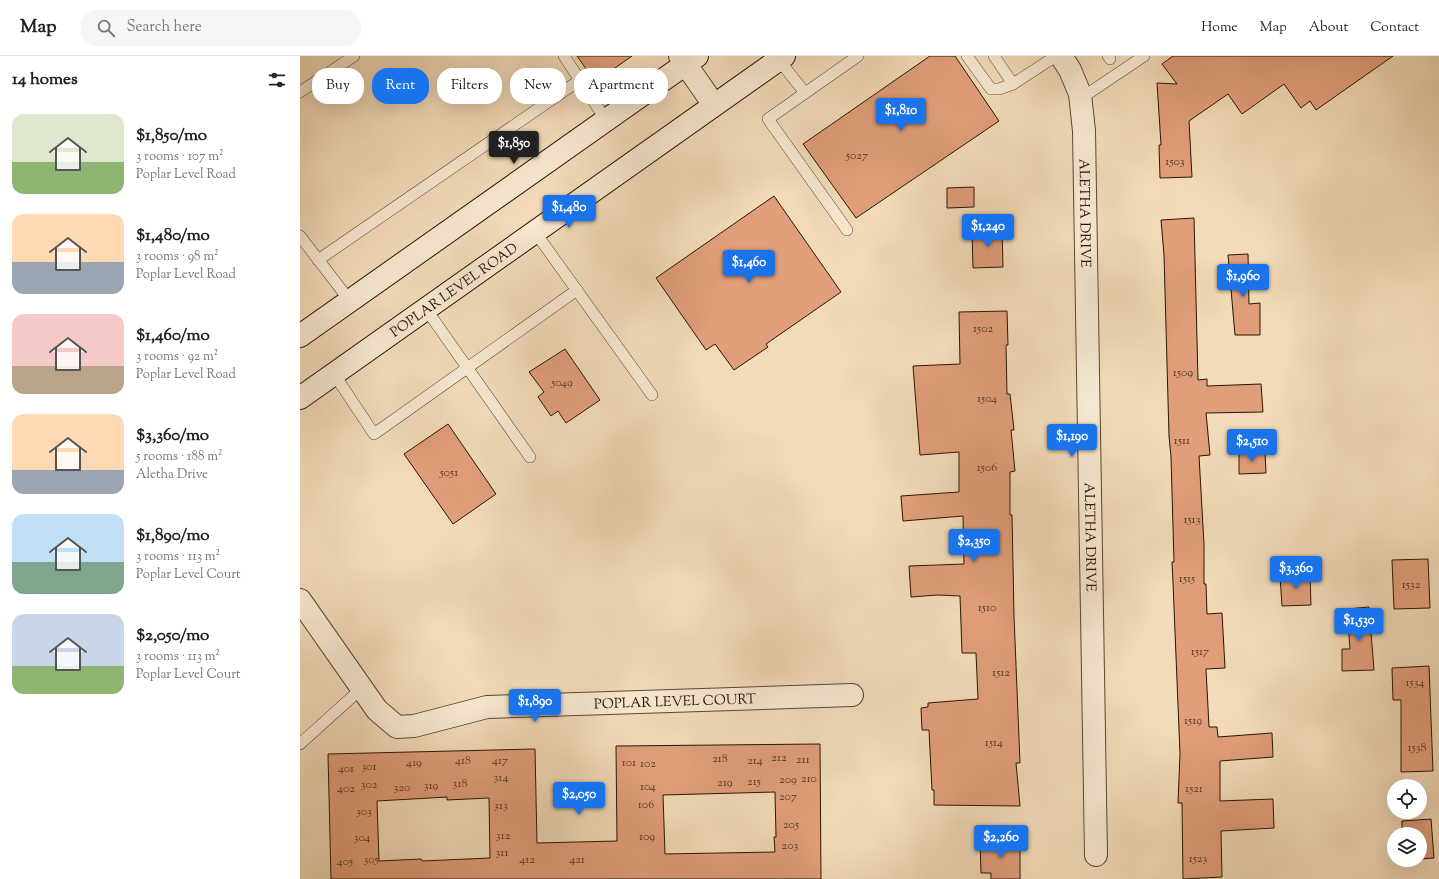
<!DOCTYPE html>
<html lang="en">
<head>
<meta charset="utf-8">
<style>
	body { margin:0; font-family:"Sorts Mill Goudy",serif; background:#f6f6f6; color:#222; height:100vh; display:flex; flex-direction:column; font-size:15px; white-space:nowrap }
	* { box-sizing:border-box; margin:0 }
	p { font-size:13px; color:#767676 }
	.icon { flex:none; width:22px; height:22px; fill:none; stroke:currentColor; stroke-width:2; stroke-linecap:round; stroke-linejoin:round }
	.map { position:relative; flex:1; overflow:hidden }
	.details { display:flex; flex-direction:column; background:#fff; width:300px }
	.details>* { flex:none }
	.top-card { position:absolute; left:12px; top:12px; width:380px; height:36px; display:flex; gap:8px }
	.tools { position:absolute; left:1087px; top:723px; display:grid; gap:8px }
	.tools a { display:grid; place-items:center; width:40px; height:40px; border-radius:50%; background:#fff; box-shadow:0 4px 16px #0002; font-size:20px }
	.price { position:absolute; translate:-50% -34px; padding:0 9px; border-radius:4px; background:#1a73e8; color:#fff; font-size:13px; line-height:26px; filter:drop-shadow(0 1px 2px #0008) }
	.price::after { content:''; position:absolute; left:50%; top:24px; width:12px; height:9px; margin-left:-6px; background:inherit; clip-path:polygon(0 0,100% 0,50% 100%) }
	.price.selected { background:#222; color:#fff }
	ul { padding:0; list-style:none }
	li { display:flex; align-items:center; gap:12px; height:100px; padding:0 12px }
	li span { display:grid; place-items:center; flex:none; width:112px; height:80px; border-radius:12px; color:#555 }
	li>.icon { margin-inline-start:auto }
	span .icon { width:48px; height:48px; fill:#fffc; stroke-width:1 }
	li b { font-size:17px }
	h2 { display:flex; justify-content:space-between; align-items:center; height:48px; padding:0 12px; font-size:17px }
	.tag { padding:0 14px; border-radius:16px; background:#fff; box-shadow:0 4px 16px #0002; font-size:14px; line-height:36px }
	.tag.selected { background:#1a73e8; color:#fff }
	header { display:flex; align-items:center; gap:24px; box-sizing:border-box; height:56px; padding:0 20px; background:#fff; border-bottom:1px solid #e0e0e0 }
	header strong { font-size:19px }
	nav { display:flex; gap:22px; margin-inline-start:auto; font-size:14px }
	.search { width:280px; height:36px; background:#f6f6f6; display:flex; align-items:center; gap:10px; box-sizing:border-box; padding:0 14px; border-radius:16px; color:#767676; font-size:15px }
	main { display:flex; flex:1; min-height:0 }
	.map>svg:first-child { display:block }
	.building { fill:#e19e7b; stroke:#281601; fill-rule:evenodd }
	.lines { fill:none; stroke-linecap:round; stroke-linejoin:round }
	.service-casing { stroke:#5b472f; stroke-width:12 }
	.minor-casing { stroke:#5b472f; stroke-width:24 }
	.secondary-casing { stroke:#281601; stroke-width:24 }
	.service { stroke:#f7e8d2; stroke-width:11 }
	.minor { stroke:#f7e8d2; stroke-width:22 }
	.secondary { stroke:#f7e8d2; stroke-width:22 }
	.labels { text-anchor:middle; stroke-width:3; stroke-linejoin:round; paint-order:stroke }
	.number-label { font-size:12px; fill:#563820 }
	.street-label { font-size:14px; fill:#281601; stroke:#f7e8d2 }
</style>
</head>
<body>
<header>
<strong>Map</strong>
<div class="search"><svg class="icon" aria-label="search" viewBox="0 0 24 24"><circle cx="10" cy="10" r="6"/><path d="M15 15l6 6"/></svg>Search here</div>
<nav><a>Home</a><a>Map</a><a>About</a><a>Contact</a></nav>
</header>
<main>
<section class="details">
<h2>14 homes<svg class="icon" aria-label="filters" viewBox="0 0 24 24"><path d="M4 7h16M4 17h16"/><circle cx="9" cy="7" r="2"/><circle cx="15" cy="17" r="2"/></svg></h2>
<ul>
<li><span style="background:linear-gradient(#dfe7d0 60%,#8fb573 0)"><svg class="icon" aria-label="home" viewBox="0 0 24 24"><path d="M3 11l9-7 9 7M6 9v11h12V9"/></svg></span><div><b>$1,850/mo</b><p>3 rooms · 107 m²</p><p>Poplar Level Road</p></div></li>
<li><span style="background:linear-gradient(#ffd9b3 60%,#9aa5b1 0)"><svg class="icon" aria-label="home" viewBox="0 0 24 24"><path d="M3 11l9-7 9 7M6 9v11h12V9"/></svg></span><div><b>$1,480/mo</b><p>3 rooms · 98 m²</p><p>Poplar Level Road</p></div></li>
<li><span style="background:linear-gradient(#f6c9c9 65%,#b9a48a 0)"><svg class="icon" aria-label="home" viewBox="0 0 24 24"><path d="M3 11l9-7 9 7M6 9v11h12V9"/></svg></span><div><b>$1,460/mo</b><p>3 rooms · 92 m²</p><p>Poplar Level Road</p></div></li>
<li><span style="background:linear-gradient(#ffd9b3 70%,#9aa5b1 0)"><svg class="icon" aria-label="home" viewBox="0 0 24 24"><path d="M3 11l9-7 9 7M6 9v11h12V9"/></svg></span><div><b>$3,360/mo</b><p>5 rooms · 188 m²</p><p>Aletha Drive</p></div></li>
<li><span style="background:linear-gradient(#bfe0f5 60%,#7fa58c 0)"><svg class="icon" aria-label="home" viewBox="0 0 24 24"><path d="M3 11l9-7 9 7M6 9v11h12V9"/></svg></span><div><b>$1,890/mo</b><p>3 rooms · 113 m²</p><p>Poplar Level Court</p></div></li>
<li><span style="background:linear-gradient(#c9d6e8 65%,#8fb573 0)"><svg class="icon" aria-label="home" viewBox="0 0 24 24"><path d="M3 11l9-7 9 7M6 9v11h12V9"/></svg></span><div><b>$2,050/mo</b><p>3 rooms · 113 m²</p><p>Poplar Level Court</p></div></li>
</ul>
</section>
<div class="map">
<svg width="1139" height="823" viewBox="0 0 1139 823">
	<rect width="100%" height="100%" fill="#f3dbb9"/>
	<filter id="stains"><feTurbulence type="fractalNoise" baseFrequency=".005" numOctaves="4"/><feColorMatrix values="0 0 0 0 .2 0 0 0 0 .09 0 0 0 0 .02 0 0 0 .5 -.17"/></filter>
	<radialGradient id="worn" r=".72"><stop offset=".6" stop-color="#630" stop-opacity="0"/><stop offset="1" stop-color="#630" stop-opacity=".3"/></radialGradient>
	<!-- building -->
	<g class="building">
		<polygon points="277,0 332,0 295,26"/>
		<polygon points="630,0 655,0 699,65 556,162 503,88"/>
		<polygon points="873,0 1093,0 1016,54 1010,45 1001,52 984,28 942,58 928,38 889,65 892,121 860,122 859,89 861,89 857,27 877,28 862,8"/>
		<polygon points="674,131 674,151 647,152 647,132"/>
		<polygon points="474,140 541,236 466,288 468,291 434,314 415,288 406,294 356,222"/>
		<polygon points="894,162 898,324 907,323 907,330 961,328 963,356 906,357 910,399 899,400 904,488 904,528 906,528 907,558 922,557 925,612 906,613 909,671 917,671 918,681 972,677 973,701 920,705 920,745 973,743 974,772 921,775 922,821 883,823 882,747 878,747 880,698 873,527 872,506 874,506 871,401 869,380 864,199 861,164"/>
		<polygon points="702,172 703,211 673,212 672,173"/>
		<polygon points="948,198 949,248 960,247 960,279 935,279 928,199"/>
		<polygon points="707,255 708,289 706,289 707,338 710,338 714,374 711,374 715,415 710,416 710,459 712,459 714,560 720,707 716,707 720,750 634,749 634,734 632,734 629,674 622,674 621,652 628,651 628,647 678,643 676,597 662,597 660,540 638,539 611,541 609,510 664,508 663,460 603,465 601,440 659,436 659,396 620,399 613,310 660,308 659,256"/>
		<polygon points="265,293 300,344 266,367 258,355 251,360 238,341 244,336 229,316"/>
		<polygon points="148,368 196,438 153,468 104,398"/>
		<polygon points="965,396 966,417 939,418 939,397"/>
		<polygon points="1128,503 1130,552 1094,553 1092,504"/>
		<polygon points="1010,519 1011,549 982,550 980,520"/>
		<polygon points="1069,551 1074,614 1042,615 1042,593 1050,593 1047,553"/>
		<polygon points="1129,610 1133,715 1101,716 1101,644 1093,644 1092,612"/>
		<path d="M520 688 521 823H31L28 698 235 693 237 787 317 785 316 690ZM475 736 476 781H474L475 796 365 798 363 739ZM147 741V744L189 742 190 802 122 805 121 803 79 805 77 745Z"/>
		<polygon points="1131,763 1134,802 1120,803 1120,778 1102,778 1102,765"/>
		<polygon points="720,784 720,823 691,823 691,817 681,817 680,785"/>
	</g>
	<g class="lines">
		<defs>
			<g id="service">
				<polyline points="264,0 306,64"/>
				<polyline points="667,0 691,33 699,33 713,28"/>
				<polyline points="694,0 713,28 756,0"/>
				<polyline points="808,0 810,3"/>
				<polyline points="479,4 505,37"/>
				<polyline points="0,36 54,0"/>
				<polyline points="780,43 844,0"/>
				<polyline points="547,174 468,63 558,0"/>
				<polyline points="235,176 352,339"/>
				<polyline points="0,180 50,245"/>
				<polyline points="18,204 280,24"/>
				<polyline points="126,253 230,401"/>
				<polyline points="34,318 74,378 277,234"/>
				<polyline points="0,688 62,632"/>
			</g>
			<g id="minor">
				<polyline points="380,0 414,49"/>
				<path id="s1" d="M761 0 770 14 780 38 784 75 796 799"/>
				<path id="s2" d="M0 544 77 654 97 671 114 670 187 651 552 639"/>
			</g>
			<g id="secondary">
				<polyline points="0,280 397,0"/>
				<path id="s3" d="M0 342 484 0"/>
			</g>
		</defs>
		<!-- service casing -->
		<use href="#service" class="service-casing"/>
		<!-- minor casing -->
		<use href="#minor" class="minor-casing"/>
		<!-- secondary casing -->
		<use href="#secondary" class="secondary-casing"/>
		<!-- service -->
		<use href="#service" class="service"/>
		<!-- minor -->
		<use href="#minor" class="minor"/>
		<!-- secondary -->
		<use href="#secondary" class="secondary"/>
	</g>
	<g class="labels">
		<!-- number labels -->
		<g class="number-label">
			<text x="557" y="103">5027</text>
			<text x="875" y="109">1503</text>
			<text x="683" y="276">1502</text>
			<text x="883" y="320">1509</text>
			<text x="262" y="330">5049</text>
			<text x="687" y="346">1504</text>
			<text x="882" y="388">1511</text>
			<text x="687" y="415">1506</text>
			<text x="149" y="420">5051</text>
			<text x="892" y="467">1513</text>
			<text x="887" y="526">1515</text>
			<text x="1111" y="532">1532</text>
			<text x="687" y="555">1510</text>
			<text x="900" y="599">1517</text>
			<text x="701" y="620">1512</text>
			<text x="1115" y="630">1534</text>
			<text x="893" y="668">1519</text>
			<text x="694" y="690">1514</text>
			<text x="1117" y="695">1538</text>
			<text x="479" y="705">212</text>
			<text x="420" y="706">218</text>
			<text x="503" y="707">211</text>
			<text x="163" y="708">418</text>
			<text x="200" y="708">417</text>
			<text x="455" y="708">214</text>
			<text x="114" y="710">419</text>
			<text x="329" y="710">101</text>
			<text x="348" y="711">102</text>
			<text x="69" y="714">301</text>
			<text x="46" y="716">401</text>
			<text x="201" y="725">314</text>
			<text x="509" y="726">210</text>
			<text x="488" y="727">209</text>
			<text x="454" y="729">215</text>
			<text x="425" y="730">219</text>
			<text x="160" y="731">318</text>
			<text x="69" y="732">302</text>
			<text x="131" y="733">319</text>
			<text x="348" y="734">104</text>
			<text x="102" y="735">320</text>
			<text x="46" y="736">402</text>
			<text x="894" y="736">1521</text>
			<text x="488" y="744">207</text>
			<text x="346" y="752">106</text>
			<text x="201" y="753">313</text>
			<text x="64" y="759">303</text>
			<text x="491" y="772">205</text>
			<text x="203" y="783">312</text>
			<text x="347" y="784">109</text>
			<text x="62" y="785">304</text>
			<text x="490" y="793">203</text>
			<text x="202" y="800">311</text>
			<text x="898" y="806">1523</text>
			<text x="71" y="807">305</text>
			<text x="227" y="807">412</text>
			<text x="277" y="807">421</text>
			<text x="45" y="809">405</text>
		</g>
		<!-- street labels -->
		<g class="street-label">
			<text dy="5" stroke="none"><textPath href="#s1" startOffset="162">ALETHA DRIVE</textPath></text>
			<text dy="5" stroke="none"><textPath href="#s3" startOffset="188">POPLAR LEVEL ROAD</textPath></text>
			<text dy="5" stroke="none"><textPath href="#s1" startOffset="486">ALETHA DRIVE</textPath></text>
			<text dy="5" stroke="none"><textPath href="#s2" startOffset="441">POPLAR LEVEL COURT</textPath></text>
		</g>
	</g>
	<rect width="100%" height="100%" filter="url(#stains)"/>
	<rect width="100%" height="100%" fill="url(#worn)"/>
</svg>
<div class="tools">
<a><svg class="icon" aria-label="locate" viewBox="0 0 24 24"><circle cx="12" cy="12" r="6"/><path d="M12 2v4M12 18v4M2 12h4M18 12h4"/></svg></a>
<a><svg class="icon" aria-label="layers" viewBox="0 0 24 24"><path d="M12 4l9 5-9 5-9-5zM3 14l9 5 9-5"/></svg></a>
</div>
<b class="price" style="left:601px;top:76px">$1,810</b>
<b class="price selected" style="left:214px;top:109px">$1,850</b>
<b class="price" style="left:269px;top:173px">$1,480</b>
<b class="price" style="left:688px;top:192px">$1,240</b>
<b class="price" style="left:449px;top:228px">$1,460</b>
<b class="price" style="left:943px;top:242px">$1,960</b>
<b class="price" style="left:772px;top:402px">$1,190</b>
<b class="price" style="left:952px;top:407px">$2,510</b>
<b class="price" style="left:674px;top:507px">$2,350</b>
<b class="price" style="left:996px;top:534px">$3,360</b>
<b class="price" style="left:1059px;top:586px">$1,530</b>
<b class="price" style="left:235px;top:667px">$1,890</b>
<b class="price" style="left:279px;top:760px">$2,050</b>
<b class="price" style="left:701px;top:803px">$2,260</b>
<div class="top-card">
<a class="tag">Buy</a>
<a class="tag selected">Rent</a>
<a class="tag">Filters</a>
<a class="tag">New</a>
<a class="tag">Apartment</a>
</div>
</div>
</main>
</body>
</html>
